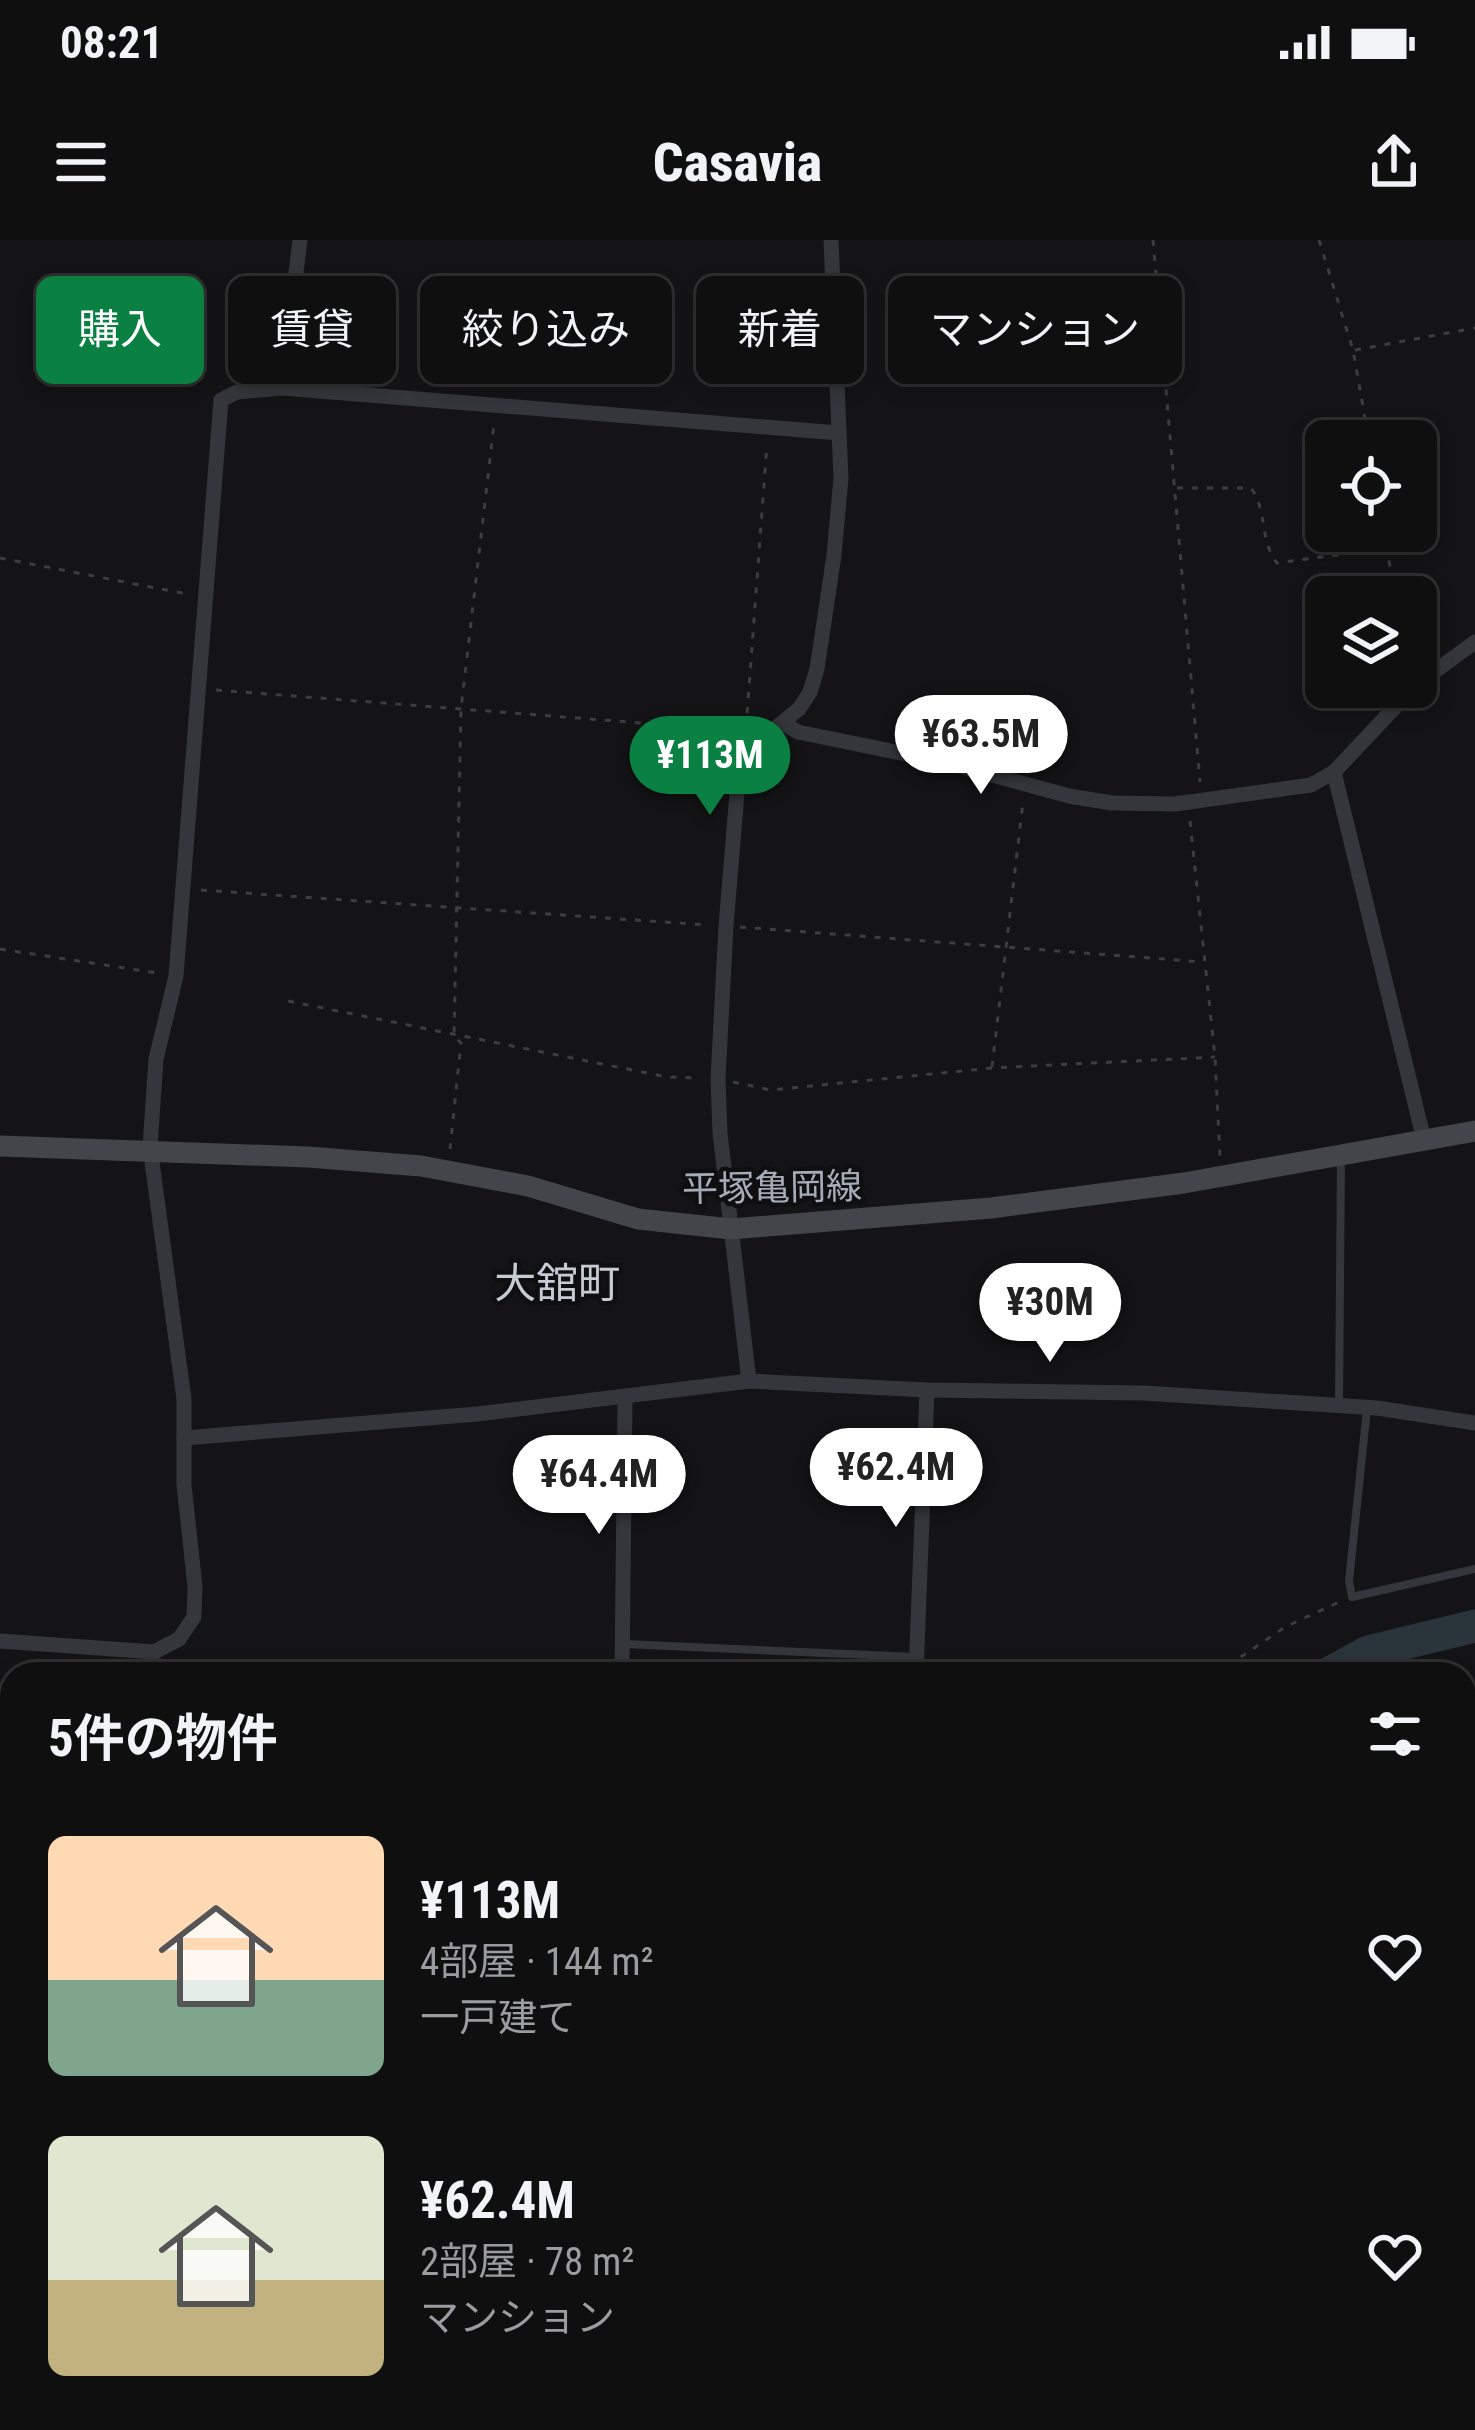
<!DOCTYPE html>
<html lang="ja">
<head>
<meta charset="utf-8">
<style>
	body { margin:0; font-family:"Roboto Condensed","Noto Sans JP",sans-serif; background:#1d1d1e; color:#f1f3f6; height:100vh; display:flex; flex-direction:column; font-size:45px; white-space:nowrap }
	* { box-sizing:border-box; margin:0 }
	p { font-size:39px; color:#9b9c9f }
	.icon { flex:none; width:66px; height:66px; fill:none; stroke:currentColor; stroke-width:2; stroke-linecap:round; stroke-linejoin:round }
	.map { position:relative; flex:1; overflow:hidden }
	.panel { position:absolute; left:0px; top:1422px; width:1476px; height:768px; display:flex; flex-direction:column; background:#0f0f10; border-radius:36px 36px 0 0; box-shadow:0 6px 18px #0003,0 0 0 3px #2f2f30 }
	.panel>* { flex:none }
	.hud { position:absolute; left:36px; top:36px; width:1404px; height:108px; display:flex; gap:24px }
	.fabs { position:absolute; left:1305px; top:180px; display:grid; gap:24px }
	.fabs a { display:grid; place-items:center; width:132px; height:132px; border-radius:18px; background:#0f0f10; box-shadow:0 6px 18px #0003,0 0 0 3px #2f2f30; font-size:60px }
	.price { position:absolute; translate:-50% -102px; padding:0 27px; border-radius:42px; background:#fff; color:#222; font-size:39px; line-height:78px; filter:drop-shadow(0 3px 6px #0008) }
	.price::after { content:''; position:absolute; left:50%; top:72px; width:36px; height:27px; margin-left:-18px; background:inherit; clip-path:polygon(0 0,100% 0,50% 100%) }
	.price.on { background:#0b8043; color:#fff }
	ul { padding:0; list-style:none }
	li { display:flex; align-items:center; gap:36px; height:300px; padding:0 48px }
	li span { display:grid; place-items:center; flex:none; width:336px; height:240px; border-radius:18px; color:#555 }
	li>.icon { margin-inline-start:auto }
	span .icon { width:144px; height:144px; fill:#fffc; stroke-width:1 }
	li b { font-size:51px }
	h2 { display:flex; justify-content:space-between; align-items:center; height:144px; padding:0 48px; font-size:51px }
	.pill { padding:0 42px; border-radius:18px; background:#0f0f10; box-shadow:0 6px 18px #0003,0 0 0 3px #2f2f30; font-size:42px; line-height:108px }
	.pill.on { background:#0b8043; color:#fff }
	.status { display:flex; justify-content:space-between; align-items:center; height:84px; padding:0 60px; background:#0f0f10; direction:ltr }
	.status svg { height:33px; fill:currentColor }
	header { display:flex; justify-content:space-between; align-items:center; height:156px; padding:0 48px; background:#0f0f10; font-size:54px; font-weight:800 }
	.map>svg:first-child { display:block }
	.green { fill:#1c241c }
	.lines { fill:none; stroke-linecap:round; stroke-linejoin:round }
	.river { stroke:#29343b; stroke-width:33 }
	.path { stroke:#3b3d42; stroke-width:3; stroke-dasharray:6 9; stroke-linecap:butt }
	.service { stroke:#35363b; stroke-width:8 }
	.minor { stroke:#35363b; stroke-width:15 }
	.secondary { stroke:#43454b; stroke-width:21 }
	.labels { text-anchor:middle; stroke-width:9; stroke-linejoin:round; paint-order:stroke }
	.street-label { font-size:36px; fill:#a5acb7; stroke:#0f0f11 }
	.quarter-label { font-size:42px; fill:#c6cad3; stroke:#0f0f11 }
</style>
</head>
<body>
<div class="status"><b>08:21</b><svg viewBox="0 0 49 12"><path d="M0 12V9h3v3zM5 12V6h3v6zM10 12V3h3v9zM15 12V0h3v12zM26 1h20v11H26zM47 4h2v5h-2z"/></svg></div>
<header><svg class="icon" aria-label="menu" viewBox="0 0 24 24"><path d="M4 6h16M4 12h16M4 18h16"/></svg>Casavia<svg class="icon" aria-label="share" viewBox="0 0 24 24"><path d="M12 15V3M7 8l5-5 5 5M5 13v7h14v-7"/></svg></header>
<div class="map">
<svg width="1475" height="2190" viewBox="0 0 1475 2190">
	<rect width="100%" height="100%" fill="#141416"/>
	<!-- green -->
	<polygon class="green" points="415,2178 490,2178 496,2190 405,2190"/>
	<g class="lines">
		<!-- river -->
		<g class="river">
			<polyline points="1328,1434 1368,1412 1475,1386"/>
			<polyline points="0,1917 12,1922"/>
		</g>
		<!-- path -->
		<g class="path">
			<polyline points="1153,0 1200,542"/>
			<polyline points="1319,0 1353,110 1369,201"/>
			<polyline points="1355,110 1475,88"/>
			<path d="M1177 248H1251C1268 271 1259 300 1277 323L1387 308"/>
			<polyline points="1384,291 1395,357"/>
			<polyline points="0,318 187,354"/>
			<polyline points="216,450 745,491"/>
			<polyline points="746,488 767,204"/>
			<polyline points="1190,581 1215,817 1220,918"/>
			<polyline points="201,650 707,685"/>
			<polyline points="740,687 1203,722"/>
			<polyline points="0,709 157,733"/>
			<polyline points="288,761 667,837 699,838"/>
			<polyline points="992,827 1023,562"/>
			<polyline points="733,842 771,850 992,828 1215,817"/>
			<polyline points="450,909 461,803 454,796 461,469 494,184"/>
			<polyline points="1216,1434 1285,1387 1339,1362"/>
			<polyline points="1464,1769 1475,1764"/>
			<polyline points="0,1849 12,1853"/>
			<polyline points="0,1970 12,1974"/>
			<polyline points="1464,2069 1475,2064"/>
			<polyline points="0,2160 12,2167"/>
			<polyline points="32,2178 54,2190"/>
			<polyline points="497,2178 502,2190"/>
			<polyline points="1159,2178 1165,2190"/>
			<polyline points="396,2190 407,2178"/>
			<polyline points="522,2190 549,2178"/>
			<polyline points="1198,2190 1224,2178"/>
		</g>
		<!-- service -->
		<g class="service">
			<polyline points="1339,1165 1341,917"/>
			<polyline points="1367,1169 1349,1341 1352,1357 1475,1329"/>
			<polyline points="624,1404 915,1417"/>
			<polyline points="155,1414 157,1434"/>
			<polyline points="1464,1450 1475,1448"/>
		</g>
		<!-- minor -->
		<g class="minor">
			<polyline points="282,148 300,0"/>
			<polyline points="1416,445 1475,402"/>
			<polyline points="783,483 798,492 945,522 1069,556 1112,563 1175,564 1311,545 1334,532 1414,447"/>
			<polyline points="1334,532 1424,900"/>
			<polyline points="749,1141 720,893 718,839 726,686 738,541 758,502 799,469 810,452 817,429 834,315 841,238 831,0"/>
			<polyline points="184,1198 477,1174 749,1141 927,1150 1144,1153 1377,1168 1475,1183"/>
			<polyline points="0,1401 154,1412 179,1399 194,1377 195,1346 184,1245 184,1159 150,907 156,819 176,736 221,160 237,152 282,148 839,193"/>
			<polyline points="622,1434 625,1158"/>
			<polyline points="916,1434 927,1150"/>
			<polyline points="0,1694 12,1695"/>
		</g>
		<!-- secondary -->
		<polyline class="secondary" points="0,906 308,917 421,926 528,946 638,979 731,989 991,968 1184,943 1475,891"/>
	</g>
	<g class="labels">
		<!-- street labels -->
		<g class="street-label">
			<text transform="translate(772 947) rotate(-1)" y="13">平塚亀岡線</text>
		</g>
		<!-- quarter labels -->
		<g class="quarter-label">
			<text x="557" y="1058">大舘町</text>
		</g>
	</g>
</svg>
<div class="fabs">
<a><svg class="icon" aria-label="locate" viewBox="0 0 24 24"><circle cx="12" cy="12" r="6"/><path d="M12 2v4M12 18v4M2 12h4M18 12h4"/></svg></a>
<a><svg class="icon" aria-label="layers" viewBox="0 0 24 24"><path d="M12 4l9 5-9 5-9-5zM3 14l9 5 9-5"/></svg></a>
</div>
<b class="price" style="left:981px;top:557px">¥63.5M</b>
<b class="price on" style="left:710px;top:578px">¥113M</b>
<b class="price" style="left:1050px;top:1125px">¥30M</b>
<b class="price" style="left:896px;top:1290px">¥62.4M</b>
<b class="price" style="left:599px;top:1297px">¥64.4M</b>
<div class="hud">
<a class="pill on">購入</a>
<a class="pill">賃貸</a>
<a class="pill">絞り込み</a>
<a class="pill">新着</a>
<a class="pill">マンション</a>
</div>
<section class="panel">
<h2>5件の物件<svg class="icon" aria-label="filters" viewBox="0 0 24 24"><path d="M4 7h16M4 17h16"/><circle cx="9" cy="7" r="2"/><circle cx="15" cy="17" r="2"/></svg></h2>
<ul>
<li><span style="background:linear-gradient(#ffd9b3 60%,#7fa58c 0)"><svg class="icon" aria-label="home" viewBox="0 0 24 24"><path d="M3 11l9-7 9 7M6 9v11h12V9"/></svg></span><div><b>¥113M</b><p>4部屋 · 144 m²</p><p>一戸建て</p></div><svg class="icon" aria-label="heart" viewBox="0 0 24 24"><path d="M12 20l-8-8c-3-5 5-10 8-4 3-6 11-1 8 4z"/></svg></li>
<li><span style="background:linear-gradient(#dfe7d0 60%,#c2b280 0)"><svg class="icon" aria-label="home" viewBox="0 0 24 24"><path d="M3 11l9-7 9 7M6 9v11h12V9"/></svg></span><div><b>¥62.4M</b><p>2部屋 · 78 m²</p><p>マンション</p></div><svg class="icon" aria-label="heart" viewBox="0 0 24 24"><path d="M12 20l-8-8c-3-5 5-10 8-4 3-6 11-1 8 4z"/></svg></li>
</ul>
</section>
</div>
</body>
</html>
